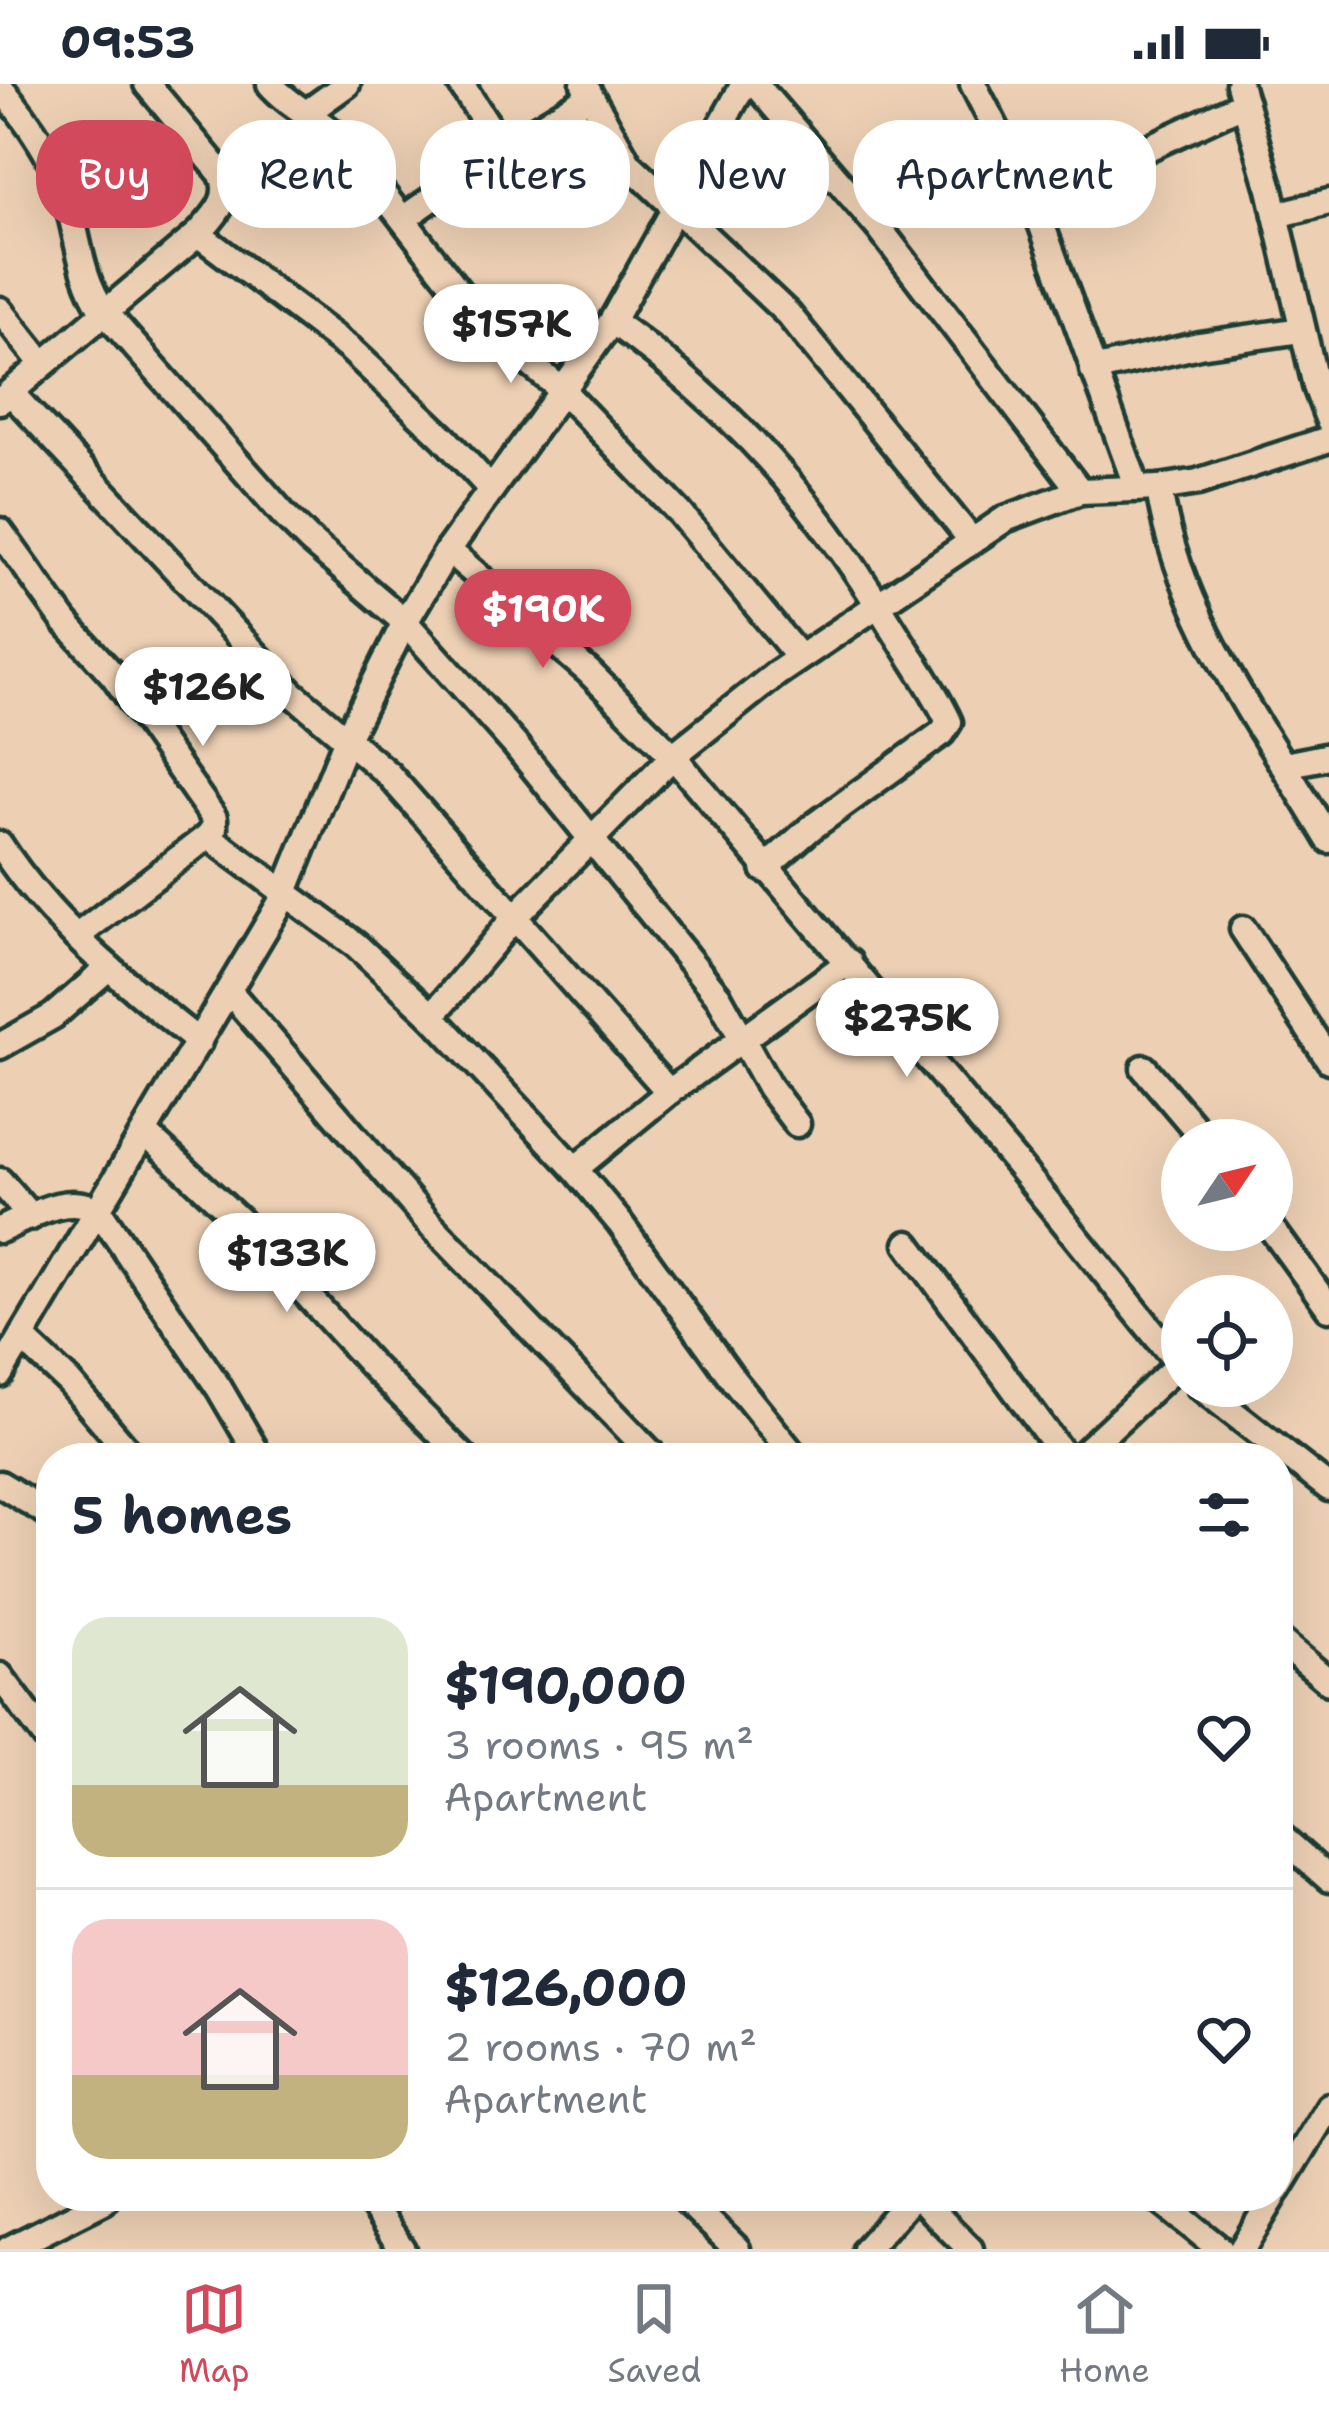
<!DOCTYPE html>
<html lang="en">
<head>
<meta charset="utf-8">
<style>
	body { margin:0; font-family:"Shantell Sans",sans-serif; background:#f6f6f7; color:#1f2937; height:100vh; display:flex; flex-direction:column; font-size:45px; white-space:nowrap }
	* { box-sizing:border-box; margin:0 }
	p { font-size:39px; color:#747a83 }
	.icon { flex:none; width:66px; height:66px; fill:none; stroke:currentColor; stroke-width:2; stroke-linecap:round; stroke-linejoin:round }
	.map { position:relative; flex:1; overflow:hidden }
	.details { position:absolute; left:36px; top:1359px; width:1257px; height:768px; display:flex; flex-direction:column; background:#fff; border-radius:48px; box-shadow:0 12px 48px #0002 }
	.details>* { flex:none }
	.top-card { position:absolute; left:36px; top:36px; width:1257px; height:108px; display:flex; gap:24px }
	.needle { width:78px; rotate:55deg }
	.buttons { position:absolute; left:1161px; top:1035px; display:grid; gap:24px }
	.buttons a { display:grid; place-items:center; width:132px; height:132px; border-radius:50%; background:#fff; box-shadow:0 12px 48px #0002; font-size:60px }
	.price { position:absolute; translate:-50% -102px; padding:0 27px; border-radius:42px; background:#fff; color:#222; font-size:39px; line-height:78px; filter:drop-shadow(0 3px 6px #0008) }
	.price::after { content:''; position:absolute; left:50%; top:72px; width:36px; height:27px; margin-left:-18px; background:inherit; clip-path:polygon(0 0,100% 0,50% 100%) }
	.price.active { background:#d1495b; color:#fff }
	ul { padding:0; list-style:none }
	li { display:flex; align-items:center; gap:36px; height:300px; padding:0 36px }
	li+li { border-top:3px solid #e0e1e3 }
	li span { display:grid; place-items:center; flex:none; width:336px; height:240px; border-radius:36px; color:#555 }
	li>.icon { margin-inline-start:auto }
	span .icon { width:144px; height:144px; fill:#fffc; stroke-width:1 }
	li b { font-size:51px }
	h2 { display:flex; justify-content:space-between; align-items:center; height:144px; padding:0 36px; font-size:51px }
	.tag { padding:0 42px; border-radius:48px; background:#fff; box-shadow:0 12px 48px #0002; font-size:42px; line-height:108px }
	.tag.active { background:#d1495b; color:#fff }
	.status { display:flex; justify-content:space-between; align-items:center; height:84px; padding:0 60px; background:#fff; direction:ltr }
	.status svg { height:33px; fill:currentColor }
	.tabs { display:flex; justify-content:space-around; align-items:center; height:168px; border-top:3px solid #e0e1e3; background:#fff; font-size:33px; color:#747a83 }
	.tabs a { display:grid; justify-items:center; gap:6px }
	.tabs .active { color:#d1495b }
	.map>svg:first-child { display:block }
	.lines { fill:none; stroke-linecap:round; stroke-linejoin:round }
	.minor-casing { stroke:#1f3d34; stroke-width:33 }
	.minor { stroke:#edd0b4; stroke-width:24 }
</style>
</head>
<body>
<div class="status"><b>09:53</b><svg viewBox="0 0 49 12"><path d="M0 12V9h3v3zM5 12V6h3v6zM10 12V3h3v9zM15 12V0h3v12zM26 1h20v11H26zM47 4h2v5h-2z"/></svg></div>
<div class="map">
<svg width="1329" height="2165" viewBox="0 0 1329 2165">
	<rect width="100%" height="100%" fill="#edd0b4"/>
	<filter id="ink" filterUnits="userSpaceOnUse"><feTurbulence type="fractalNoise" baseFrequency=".00833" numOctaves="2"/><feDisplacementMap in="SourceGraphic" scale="24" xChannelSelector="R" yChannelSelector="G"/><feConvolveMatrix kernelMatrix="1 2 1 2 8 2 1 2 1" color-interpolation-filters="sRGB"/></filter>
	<g filter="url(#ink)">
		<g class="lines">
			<defs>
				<g id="minor">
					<path d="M270 0C290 23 320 35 342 57L469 221 506 260 562 306 679 428 799 573"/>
					<polyline points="461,0 503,65"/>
					<polyline points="584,0 629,80 788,230 972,457"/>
					<polyline points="755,0 879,144 1080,407"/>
					<polyline points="973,0 1033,117 1137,404"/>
					<polyline points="1239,0 1270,105 1316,302 1329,337"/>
					<path d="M0 3C26 34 52 70 65 109 78 148 79 192 103 226L285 432 310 457 405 538 516 662 719 913 769 1003 797 1040"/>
					<polyline points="308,28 347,0"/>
					<polyline points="1033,117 1245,19"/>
					<polyline points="1276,131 1329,118"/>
					<polyline points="403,135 503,65 590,12"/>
					<polyline points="198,150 350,265 444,354 491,405"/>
					<polyline points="0,226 43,280"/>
					<path d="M612 237C734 325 813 414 892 543 911 574 934 605 949 638L942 649 811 744 764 785"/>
					<polyline points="1093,286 1199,261 1301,246"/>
					<polyline points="10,308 292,609 388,690 669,1008"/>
					<path d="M0 317 198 150C214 132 234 114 221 89L147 0"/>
					<path d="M1159 404C1177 532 1265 647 1329 756"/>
					<polyline points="0,447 65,538 114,592 214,734 214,744 208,752 76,853"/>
					<polyline points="448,466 589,588 673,672 1017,1080 1182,1284"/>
					<polyline points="1285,681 1329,672"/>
					<polyline points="208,752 356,861 432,932 575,1085 620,1139 734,1297 796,1374"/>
					<path d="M0 761C52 841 125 899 199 958"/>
					<polyline points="1243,845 1329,976"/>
					<polyline points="229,907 430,1140 650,1368"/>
					<polyline points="432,932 515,833 673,672 776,590 1005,435 1080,407 1159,404 1198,398 1329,355"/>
					<polyline points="0,962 53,932 107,885"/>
					<polyline points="1144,984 1205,1056"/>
					<polyline points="146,1050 238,1135 371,1281 465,1374"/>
					<polyline points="575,1085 669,1008 849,878"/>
					<polyline points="0,1097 31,1133"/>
					<polyline points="1272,1145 1329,1224"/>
					<path d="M0 1146C32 1132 68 1107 100 1128L219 1304 260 1374"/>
					<polyline points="908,1160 1065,1374"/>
					<polyline points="22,1254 69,1298 134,1374"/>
					<polyline points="0,1290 281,818 347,654 405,538 448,466 612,237 744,0"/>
					<polyline points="1199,1302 1329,1404"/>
					<polyline points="1078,1374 1178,1281"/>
					<polyline points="0,1400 51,1431"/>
					<polyline points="1278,1555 1329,1598"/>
					<polyline points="0,1592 51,1660"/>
					<polyline points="1278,1750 1329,1795"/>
					<polyline points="1278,2106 1329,2022"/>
					<polyline points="366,2112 402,2165"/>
					<polyline points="682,2112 737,2165"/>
					<polyline points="917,2112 970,2165"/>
					<polyline points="1154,2112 1220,2165"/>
					<polyline points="9,2165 104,2117"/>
					<polyline points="866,2165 913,2112"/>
					<polyline points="1242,2165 1274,2112"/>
				</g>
			</defs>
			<!-- minor casing -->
			<use href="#minor" class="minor-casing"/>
			<!-- minor -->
			<use href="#minor" class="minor"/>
		</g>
	</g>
</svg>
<div class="buttons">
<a><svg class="needle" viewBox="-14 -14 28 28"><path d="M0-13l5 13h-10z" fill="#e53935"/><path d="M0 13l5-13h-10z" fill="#747a83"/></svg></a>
<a><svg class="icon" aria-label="locate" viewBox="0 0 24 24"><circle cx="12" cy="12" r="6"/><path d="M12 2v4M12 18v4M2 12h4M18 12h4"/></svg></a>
</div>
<b class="price" style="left:511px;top:302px">$157K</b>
<b class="price active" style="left:543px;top:587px">$190K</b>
<b class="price" style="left:203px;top:665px">$126K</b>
<b class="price" style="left:907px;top:996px">$275K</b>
<b class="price" style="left:287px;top:1231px">$133K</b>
<div class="top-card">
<a class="tag active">Buy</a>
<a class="tag">Rent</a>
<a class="tag">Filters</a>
<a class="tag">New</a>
<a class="tag">Apartment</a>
</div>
<section class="details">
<h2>5 homes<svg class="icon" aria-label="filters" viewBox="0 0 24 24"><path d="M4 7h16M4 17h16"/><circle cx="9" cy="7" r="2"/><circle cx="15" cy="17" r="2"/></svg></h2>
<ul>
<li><span style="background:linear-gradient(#dfe7d0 70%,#c2b280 0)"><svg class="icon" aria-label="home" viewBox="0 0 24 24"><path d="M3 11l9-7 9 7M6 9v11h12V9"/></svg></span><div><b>$190,000</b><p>3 rooms · 95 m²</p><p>Apartment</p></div><svg class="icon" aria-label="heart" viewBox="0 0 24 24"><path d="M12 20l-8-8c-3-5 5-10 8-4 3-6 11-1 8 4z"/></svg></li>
<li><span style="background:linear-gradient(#f6c9c9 65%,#c2b280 0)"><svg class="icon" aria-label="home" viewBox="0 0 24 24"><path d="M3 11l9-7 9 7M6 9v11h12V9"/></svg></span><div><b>$126,000</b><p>2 rooms · 70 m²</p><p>Apartment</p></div><svg class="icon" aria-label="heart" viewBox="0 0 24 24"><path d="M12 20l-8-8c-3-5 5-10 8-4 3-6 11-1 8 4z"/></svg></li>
</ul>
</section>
</div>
<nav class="tabs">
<a class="active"><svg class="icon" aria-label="map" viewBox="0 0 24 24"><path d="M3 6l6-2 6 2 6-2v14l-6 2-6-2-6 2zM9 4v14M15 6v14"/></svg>Map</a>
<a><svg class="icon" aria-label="saved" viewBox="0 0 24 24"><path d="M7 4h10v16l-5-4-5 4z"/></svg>Saved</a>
<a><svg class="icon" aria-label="home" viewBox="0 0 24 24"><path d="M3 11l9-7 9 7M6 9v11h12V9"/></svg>Home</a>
</nav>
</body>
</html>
